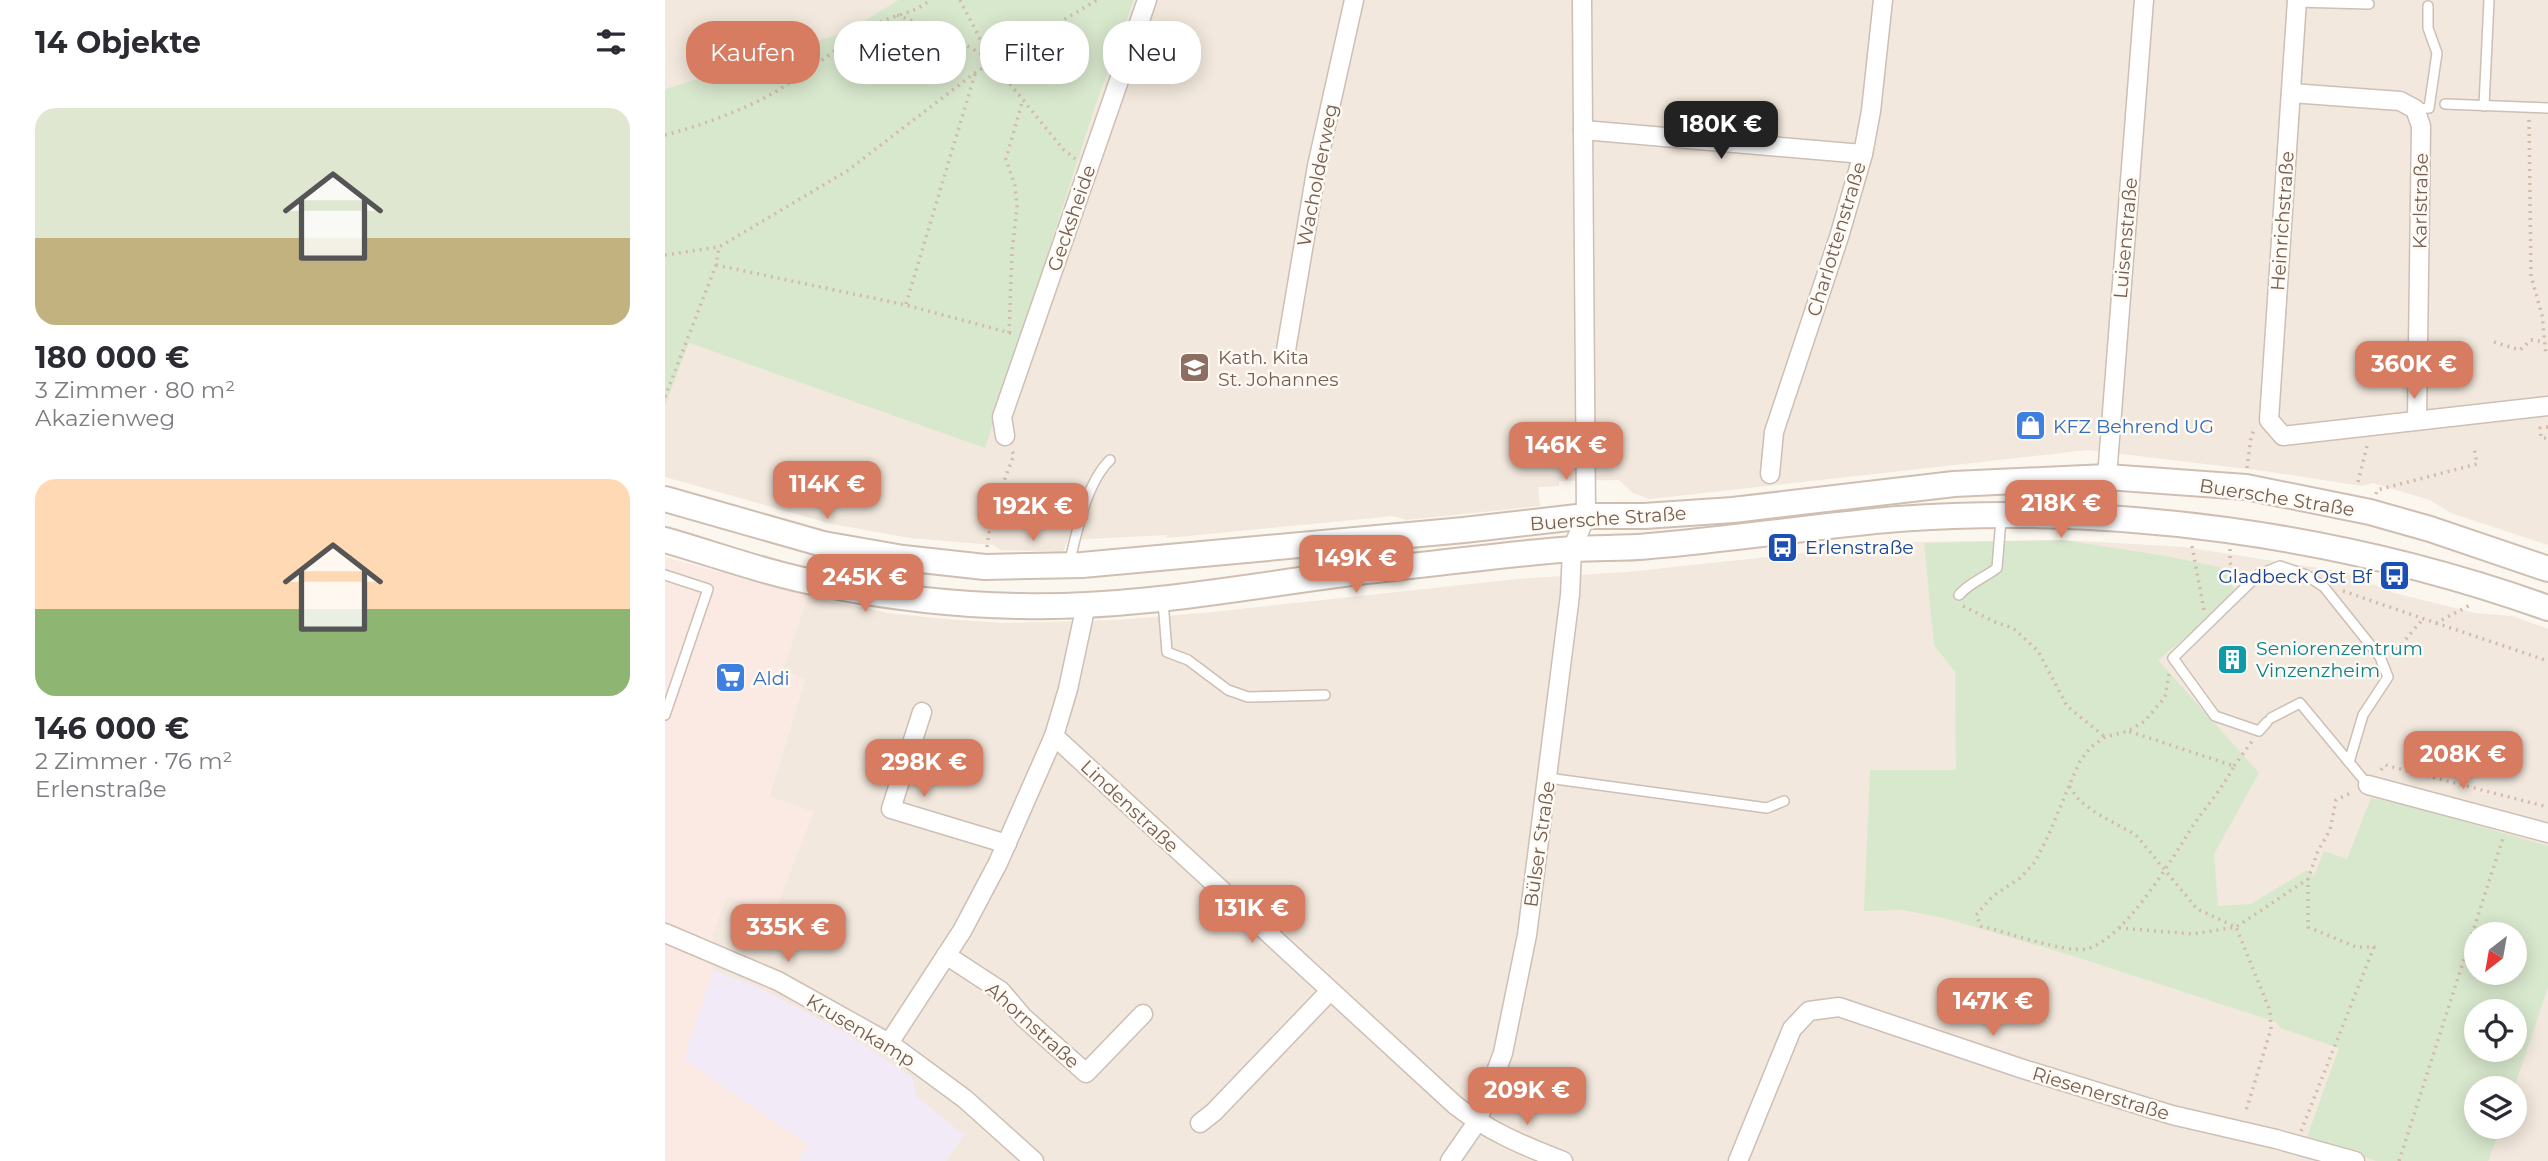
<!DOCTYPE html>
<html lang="de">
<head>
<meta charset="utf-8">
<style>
	body { margin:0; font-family:Montserrat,sans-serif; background:#f2f2f3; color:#2b2b33; height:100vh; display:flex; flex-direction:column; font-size:26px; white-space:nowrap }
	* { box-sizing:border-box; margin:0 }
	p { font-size:23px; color:#7c7c81 }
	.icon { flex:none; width:38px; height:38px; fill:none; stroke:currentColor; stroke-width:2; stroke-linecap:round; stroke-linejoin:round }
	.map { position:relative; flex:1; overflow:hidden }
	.details { display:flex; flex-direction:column; background:#fff; width:665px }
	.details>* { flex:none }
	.top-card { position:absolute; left:21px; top:21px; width:665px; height:63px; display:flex; gap:14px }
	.needle { width:46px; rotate:211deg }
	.tools { position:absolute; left:1799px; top:922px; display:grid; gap:14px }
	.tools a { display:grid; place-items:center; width:63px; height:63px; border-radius:50%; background:#fff; box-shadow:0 4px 18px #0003; font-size:35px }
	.price { position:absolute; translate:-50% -60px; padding:0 16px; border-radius:14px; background:#d77b61; color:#fff; font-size:23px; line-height:46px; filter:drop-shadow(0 2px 4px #0008) }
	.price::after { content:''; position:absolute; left:50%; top:42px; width:21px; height:16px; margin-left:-10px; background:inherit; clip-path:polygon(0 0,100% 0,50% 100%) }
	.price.active { background:#222; color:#fff }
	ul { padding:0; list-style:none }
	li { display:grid; align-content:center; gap:14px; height:371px; padding:0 35px }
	li span { display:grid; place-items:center; height:217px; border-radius:21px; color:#555 }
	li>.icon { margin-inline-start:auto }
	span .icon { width:126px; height:126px; fill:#fffc; stroke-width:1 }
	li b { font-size:30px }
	h2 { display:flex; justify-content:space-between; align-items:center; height:84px; padding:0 35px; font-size:30px }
	.pill { padding:0 24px; border-radius:28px; background:#fff; box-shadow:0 4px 18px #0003; font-size:24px; line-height:63px }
	.pill.active { background:#d77b61; color:#fff }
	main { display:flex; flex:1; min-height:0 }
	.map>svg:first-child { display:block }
	.residential { fill:#f2e8dd; fill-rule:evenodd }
	.commercial { fill:#faeae3 }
	.education { fill:#f3eaf8 }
	.green { fill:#d8e8cd; fill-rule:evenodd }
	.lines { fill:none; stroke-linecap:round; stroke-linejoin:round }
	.lane-casing { stroke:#cdbfb4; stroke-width:12 }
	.street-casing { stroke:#cdbfb4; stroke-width:21 }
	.secondary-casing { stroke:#cfbfb2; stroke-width:28 }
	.path { stroke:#d3baab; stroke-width:3.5; stroke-dasharray:2 5; stroke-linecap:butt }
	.lane { stroke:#fff; stroke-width:9 }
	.street { stroke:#fff; stroke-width:18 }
	.secondary { stroke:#fff; stroke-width:24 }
	.labels { text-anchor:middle; stroke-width:5; stroke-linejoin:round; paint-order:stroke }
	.street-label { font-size:19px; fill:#755e52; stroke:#fefaf4 }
	.education-label { font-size:19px; fill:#785e54; stroke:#fefaf4; text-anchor:start }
	.shop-label { font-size:19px; fill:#366cbe; stroke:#fefaf4; text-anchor:start }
	.transit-label { font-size:19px; fill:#164399; stroke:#fefaf4; text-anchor:start }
	.culture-label { font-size:19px; fill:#0d838f; stroke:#fefaf4; text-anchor:start }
</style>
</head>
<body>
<main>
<section class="details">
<h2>14 Objekte<svg class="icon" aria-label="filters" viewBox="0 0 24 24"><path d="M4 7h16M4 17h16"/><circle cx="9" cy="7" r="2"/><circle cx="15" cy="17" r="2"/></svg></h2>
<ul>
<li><span style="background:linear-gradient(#dfe7d0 60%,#c2b280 0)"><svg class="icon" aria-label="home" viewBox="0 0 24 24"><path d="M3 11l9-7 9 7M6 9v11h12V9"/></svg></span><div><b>180 000 €</b><p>3 Zimmer · 80 m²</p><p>Akazienweg</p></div></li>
<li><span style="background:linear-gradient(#ffd9b3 60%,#8fb573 0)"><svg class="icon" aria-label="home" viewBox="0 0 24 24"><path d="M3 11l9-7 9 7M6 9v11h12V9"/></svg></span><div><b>146 000 €</b><p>2 Zimmer · 76 m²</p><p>Erlenstraße</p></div></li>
</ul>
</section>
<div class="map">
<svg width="1883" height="1161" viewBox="0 0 1883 1161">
	<rect width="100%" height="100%" fill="#fbf6ee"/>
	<!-- residential -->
	<g class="residential">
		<polygon points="0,0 233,0 183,31 0,89"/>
		<polygon points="469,0 1883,0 1883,545 1786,513 1765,500 1708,483 1697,486 1599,471 1423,450 985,499 968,493 954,480 894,481 894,486 873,487 875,506 741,520 728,516 502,538 502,535 403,540 398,552 336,550 328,545 245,538 167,524 0,477 0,406 24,343 320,447 431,104"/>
		<path d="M1398 540 1519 547 1679 572 1729 593 1810 613 1847 616 1883 629V1161H133L144 1146 48 971V933L61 896 149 813 104 797 140 679 117 670 143 596 223 613 280 619 339 623 450 620 548 612 852 579 962 572 1243 542ZM1811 934H1850V973H1811ZM1811 1012H1850V1050H1811ZM1811 1088H1850V1127H1811Z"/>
	</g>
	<!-- commercial -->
	<polygon class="commercial" points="0,557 143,596 118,670 140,679 104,796 149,812 109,914 62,896 48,933 48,971 144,1145 133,1161 0,1161"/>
	<!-- education -->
	<polygon class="education" points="48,970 93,987 184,1035 247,1077 251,1096 299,1135 281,1161 133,1161 143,1145 19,1059"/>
	<!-- green -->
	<g class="green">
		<polygon points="233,0 469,0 431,104 320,448 24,343 0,406 0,89 183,31"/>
		<path d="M1398 540 1501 556 1563 569 1570 596 1493 660 1594 773 1549 854 1553 906 1586 904 1642 870 1649 876 1659 851 1682 859 1706 798 1745 806 1883 846V987L1849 1088H1811V1127H1836L1823 1161H1711L1642 1137 1674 1048 1615 1028 1611 1022 1405 955 1279 918 1238 910 1199 911 1205 770H1291L1290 672 1269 645 1259 543ZM1811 934H1850V973H1811ZM1811 1012H1850V1050H1811Z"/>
	</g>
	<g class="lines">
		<defs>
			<g id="lane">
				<polyline points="1631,2 1704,4"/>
				<polyline points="1780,104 1883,108"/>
				<polyline points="1819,106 1824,0"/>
				<polyline points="1750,109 1764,108 1772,53 1763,28 1763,6"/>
				<path d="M404 564C412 532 421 483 445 460"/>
				<polyline points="0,575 43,589 0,715"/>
				<path d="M1294 595C1304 583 1319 578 1332 568L1336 519"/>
				<polyline points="498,601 502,652 523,660 563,690 583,697 660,695"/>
				<polyline points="1606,718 1635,703 1703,785"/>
				<polyline points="1602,722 1594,731 1550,716 1508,658 1593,575 1615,566 1641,575 1659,587 1715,657 1723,677 1698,715 1684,762"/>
				<polyline points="883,778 1102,808 1119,801"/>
			</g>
			<g id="street">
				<polyline points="1632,0 1604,420 1618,436 1883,406"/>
				<polyline points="1626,93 1735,101 1750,109 1756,126 1752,420"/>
				<polyline points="918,130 1198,154"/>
				<polyline points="621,350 652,166 689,0"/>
				<polyline points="340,436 337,417 482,0"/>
				<polyline points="1105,474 1109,432 1174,237 1198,154 1206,111 1218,0"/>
				<polyline points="1442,477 1479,0"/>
				<polyline points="257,712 226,809 342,844"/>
				<path d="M389 736 790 1105C823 1131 859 1146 898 1161"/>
				<polyline points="1703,785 1883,833"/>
				<polyline points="0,933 113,981 224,1043 300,1099 369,1161"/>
				<polyline points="281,955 336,991 358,1017 421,1073 478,1014"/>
				<polyline points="224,1043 297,931 333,863 389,736 403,689 421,605"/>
				<polyline points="535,1123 549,1112 665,991"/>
				<polyline points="785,1161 812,1122 838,1053 862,935 905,595 907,549 921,516 917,0"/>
				<polyline points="1073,1161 1127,1029 1144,1011 1174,1007 1358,1069 1507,1115 1611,1139 1690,1161"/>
			</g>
			<g id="secondary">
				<polyline points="0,499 158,544 238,558 320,567 417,565 799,530 921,516 979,516 1068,510 1289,484 1442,477 1581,487 1705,512 1765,529 1883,569"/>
				<path d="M0 540C52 555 104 574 157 584 222 597 290 605 356 606 484 609 610 580 737 567 794 561 851 553 909 549 934 547 960 549 985 546 1068 539 1150 526 1233 519 1449 503 1679 535 1883 608"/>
			</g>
		</defs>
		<!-- lane casing -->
		<use href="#lane" class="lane-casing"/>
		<!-- street casing -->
		<use href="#street" class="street-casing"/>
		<!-- secondary casing -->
		<use href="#secondary" class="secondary-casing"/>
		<!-- path -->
		<g class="path">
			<polyline points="295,0 327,62 398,149 410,159"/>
			<path d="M232 15C266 28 297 40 326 61"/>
			<polyline points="1864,120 1866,276 1877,315 1881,355"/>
			<path d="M0 135C35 126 73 112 105 95 141 74 172 47 207 26 226 15 249 14 265 0"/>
			<polyline points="0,255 54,247 182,171 311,72 432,0"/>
			<polyline points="51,265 241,305 349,334"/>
			<polyline points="241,304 310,74"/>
			<polyline points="344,333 347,252 352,207 350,186 341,159 358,99"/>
			<polyline points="1829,342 1855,350 1866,340 1880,342"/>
			<polyline points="0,397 51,265 54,247"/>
			<polyline points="1883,427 1875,428 1876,438 1883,438"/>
			<polyline points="1582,468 1586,437 1590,428"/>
			<polyline points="1693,482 1703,442"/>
			<polyline points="1711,494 1712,490 1812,464 1809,447"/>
			<polyline points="1527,546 1539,610"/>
			<polyline points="322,547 327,512 349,455 347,451"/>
			<polyline points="1565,549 1565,563 1573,577"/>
			<polyline points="1678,591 1771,623 1807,604"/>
			<polyline points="1298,606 1330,622 1348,628 1373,651 1402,706 1440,737"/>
			<polyline points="1771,623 1883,661"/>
			<polyline points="1727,655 1758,619"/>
			<polyline points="1504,674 1500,697 1480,721 1463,731 1440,737 1426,747 1415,761 1404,786 1414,800 1431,813 1471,835 1532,909 1571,927 1605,1011 1606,1029 1580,1114"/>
			<polyline points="1569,766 1588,740"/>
			<polyline points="1716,770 1720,765 1883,807"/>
			<path d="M1404 786 1384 834 1370 862 1355 878 1328 896 1311 915 1316 926C1341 932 1400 953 1421 949 1460 940 1508 857 1529 824 1542 805 1558 788 1569 766L1463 731"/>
			<polyline points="1454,928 1528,934 1571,927 1643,879"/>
			<polyline points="1636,1131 1709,947 1691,947 1643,927 1643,879 1653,851 1665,830 1671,800 1688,792"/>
			<polyline points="1734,1161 1838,838"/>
		</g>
		<!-- lane -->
		<use href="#lane" class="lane"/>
		<!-- street -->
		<use href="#street" class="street"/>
		<!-- secondary -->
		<use href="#secondary" class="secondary"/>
	</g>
	<!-- icons -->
	<defs>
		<symbol id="school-square" viewBox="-11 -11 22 22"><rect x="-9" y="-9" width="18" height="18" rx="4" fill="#8d6e63" stroke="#fefaf4"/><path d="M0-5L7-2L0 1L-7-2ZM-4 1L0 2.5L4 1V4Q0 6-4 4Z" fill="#fff"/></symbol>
		<symbol id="shop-square" viewBox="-11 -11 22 22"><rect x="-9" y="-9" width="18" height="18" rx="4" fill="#3f7fe0" stroke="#fefaf4"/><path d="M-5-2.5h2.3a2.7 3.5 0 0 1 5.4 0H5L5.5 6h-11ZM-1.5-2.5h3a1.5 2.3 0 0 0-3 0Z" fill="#fff"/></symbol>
		<symbol id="bus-square" viewBox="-11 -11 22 22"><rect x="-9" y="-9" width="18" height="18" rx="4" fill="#1a4fb4" stroke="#fefaf4"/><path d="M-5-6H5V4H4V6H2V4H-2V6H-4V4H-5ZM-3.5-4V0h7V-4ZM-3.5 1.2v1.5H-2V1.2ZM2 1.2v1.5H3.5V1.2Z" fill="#fff"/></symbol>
		<symbol id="building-square" viewBox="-11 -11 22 22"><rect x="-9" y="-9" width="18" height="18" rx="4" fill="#0f9aa8" stroke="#fefaf4"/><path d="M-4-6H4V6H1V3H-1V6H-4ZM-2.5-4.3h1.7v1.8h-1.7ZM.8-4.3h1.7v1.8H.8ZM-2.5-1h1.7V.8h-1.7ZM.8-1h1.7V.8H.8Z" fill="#fff"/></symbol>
		<symbol id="supermarket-square" viewBox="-11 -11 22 22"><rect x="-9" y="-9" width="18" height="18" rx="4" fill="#3f7fe0" stroke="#fefaf4"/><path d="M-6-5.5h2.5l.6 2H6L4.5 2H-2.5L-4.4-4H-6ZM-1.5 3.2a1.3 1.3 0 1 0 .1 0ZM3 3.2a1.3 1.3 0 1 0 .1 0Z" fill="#fff"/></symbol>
	</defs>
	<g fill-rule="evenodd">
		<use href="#school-square" x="512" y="350" width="35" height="35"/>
		<use href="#shop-square" x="1348" y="408" width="35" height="35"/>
		<use href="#bus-square" x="1100" y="530" width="35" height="35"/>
		<use href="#bus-square" x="1712" y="558" width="35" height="35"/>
		<use href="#building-square" x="1550" y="642" width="35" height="35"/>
		<use href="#supermarket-square" x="48" y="660" width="35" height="35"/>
	</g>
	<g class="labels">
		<!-- street labels -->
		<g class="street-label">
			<text transform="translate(652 175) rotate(-79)" y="7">Wacholderweg</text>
			<text transform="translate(1755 201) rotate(-89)" y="7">Karlstraße</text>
			<text transform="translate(406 218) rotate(-71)" y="7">Gecksheide</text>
			<text transform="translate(1617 221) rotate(-86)" y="7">Heinrichstraße</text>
			<text transform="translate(1460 238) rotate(-85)" y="7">Luisenstraße</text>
			<text transform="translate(1171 239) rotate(-73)" y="7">Charlottenstraße</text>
			<text transform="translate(1612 497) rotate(9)" y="7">Buersche Straße</text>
			<text transform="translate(943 518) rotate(-4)" y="7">Buersche Straße</text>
			<text transform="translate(465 806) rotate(43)" y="7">Lindenstraße</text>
			<text transform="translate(874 844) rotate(-82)" y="7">Bülser Straße</text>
			<text transform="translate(368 1025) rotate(42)" y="7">Ahornstraße</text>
			<text transform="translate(196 1030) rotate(31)" y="7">Krusenkamp</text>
			<text transform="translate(1436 1093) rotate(17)" y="7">Riesenerstraße</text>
		</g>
		<!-- education labels -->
		<g class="education-label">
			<text x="553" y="364">Kath. Kita<tspan x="553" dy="22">St. Johannes</tspan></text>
		</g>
		<!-- shop labels -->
		<g class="shop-label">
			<text x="1388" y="433">KFZ Behrend UG</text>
			<text x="88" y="685">Aldi</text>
		</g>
		<!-- transit labels -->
		<g class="transit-label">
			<text x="1140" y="554">Erlenstraße</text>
			<text x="1707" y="583" text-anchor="end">Gladbeck Ost Bf</text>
		</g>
		<!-- culture labels -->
		<g class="culture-label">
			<text x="1591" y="655">Seniorenzentrum<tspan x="1591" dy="22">Vinzenzheim</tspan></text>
		</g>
	</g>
</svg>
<div class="tools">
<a><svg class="needle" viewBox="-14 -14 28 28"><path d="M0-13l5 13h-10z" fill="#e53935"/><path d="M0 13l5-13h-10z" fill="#7c7c81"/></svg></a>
<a><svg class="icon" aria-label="locate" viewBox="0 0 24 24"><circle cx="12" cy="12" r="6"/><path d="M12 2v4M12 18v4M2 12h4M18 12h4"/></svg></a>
<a><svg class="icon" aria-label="layers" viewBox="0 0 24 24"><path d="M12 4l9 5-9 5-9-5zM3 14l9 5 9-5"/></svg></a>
</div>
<b class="price active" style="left:1056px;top:161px">180K €</b>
<b class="price" style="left:1749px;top:401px">360K €</b>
<b class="price" style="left:901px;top:482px">146K €</b>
<b class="price" style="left:162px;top:521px">114K €</b>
<b class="price" style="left:1396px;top:540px">218K €</b>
<b class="price" style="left:368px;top:543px">192K €</b>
<b class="price" style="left:691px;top:595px">149K €</b>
<b class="price" style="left:200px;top:614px">245K €</b>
<b class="price" style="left:1798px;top:791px">208K €</b>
<b class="price" style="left:259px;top:799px">298K €</b>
<b class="price" style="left:587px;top:945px">131K €</b>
<b class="price" style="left:123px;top:964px">335K €</b>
<b class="price" style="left:1328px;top:1038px">147K €</b>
<b class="price" style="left:862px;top:1127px">209K €</b>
<div class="top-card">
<a class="pill active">Kaufen</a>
<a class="pill">Mieten</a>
<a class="pill">Filter</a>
<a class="pill">Neu</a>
</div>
</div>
</main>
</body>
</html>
